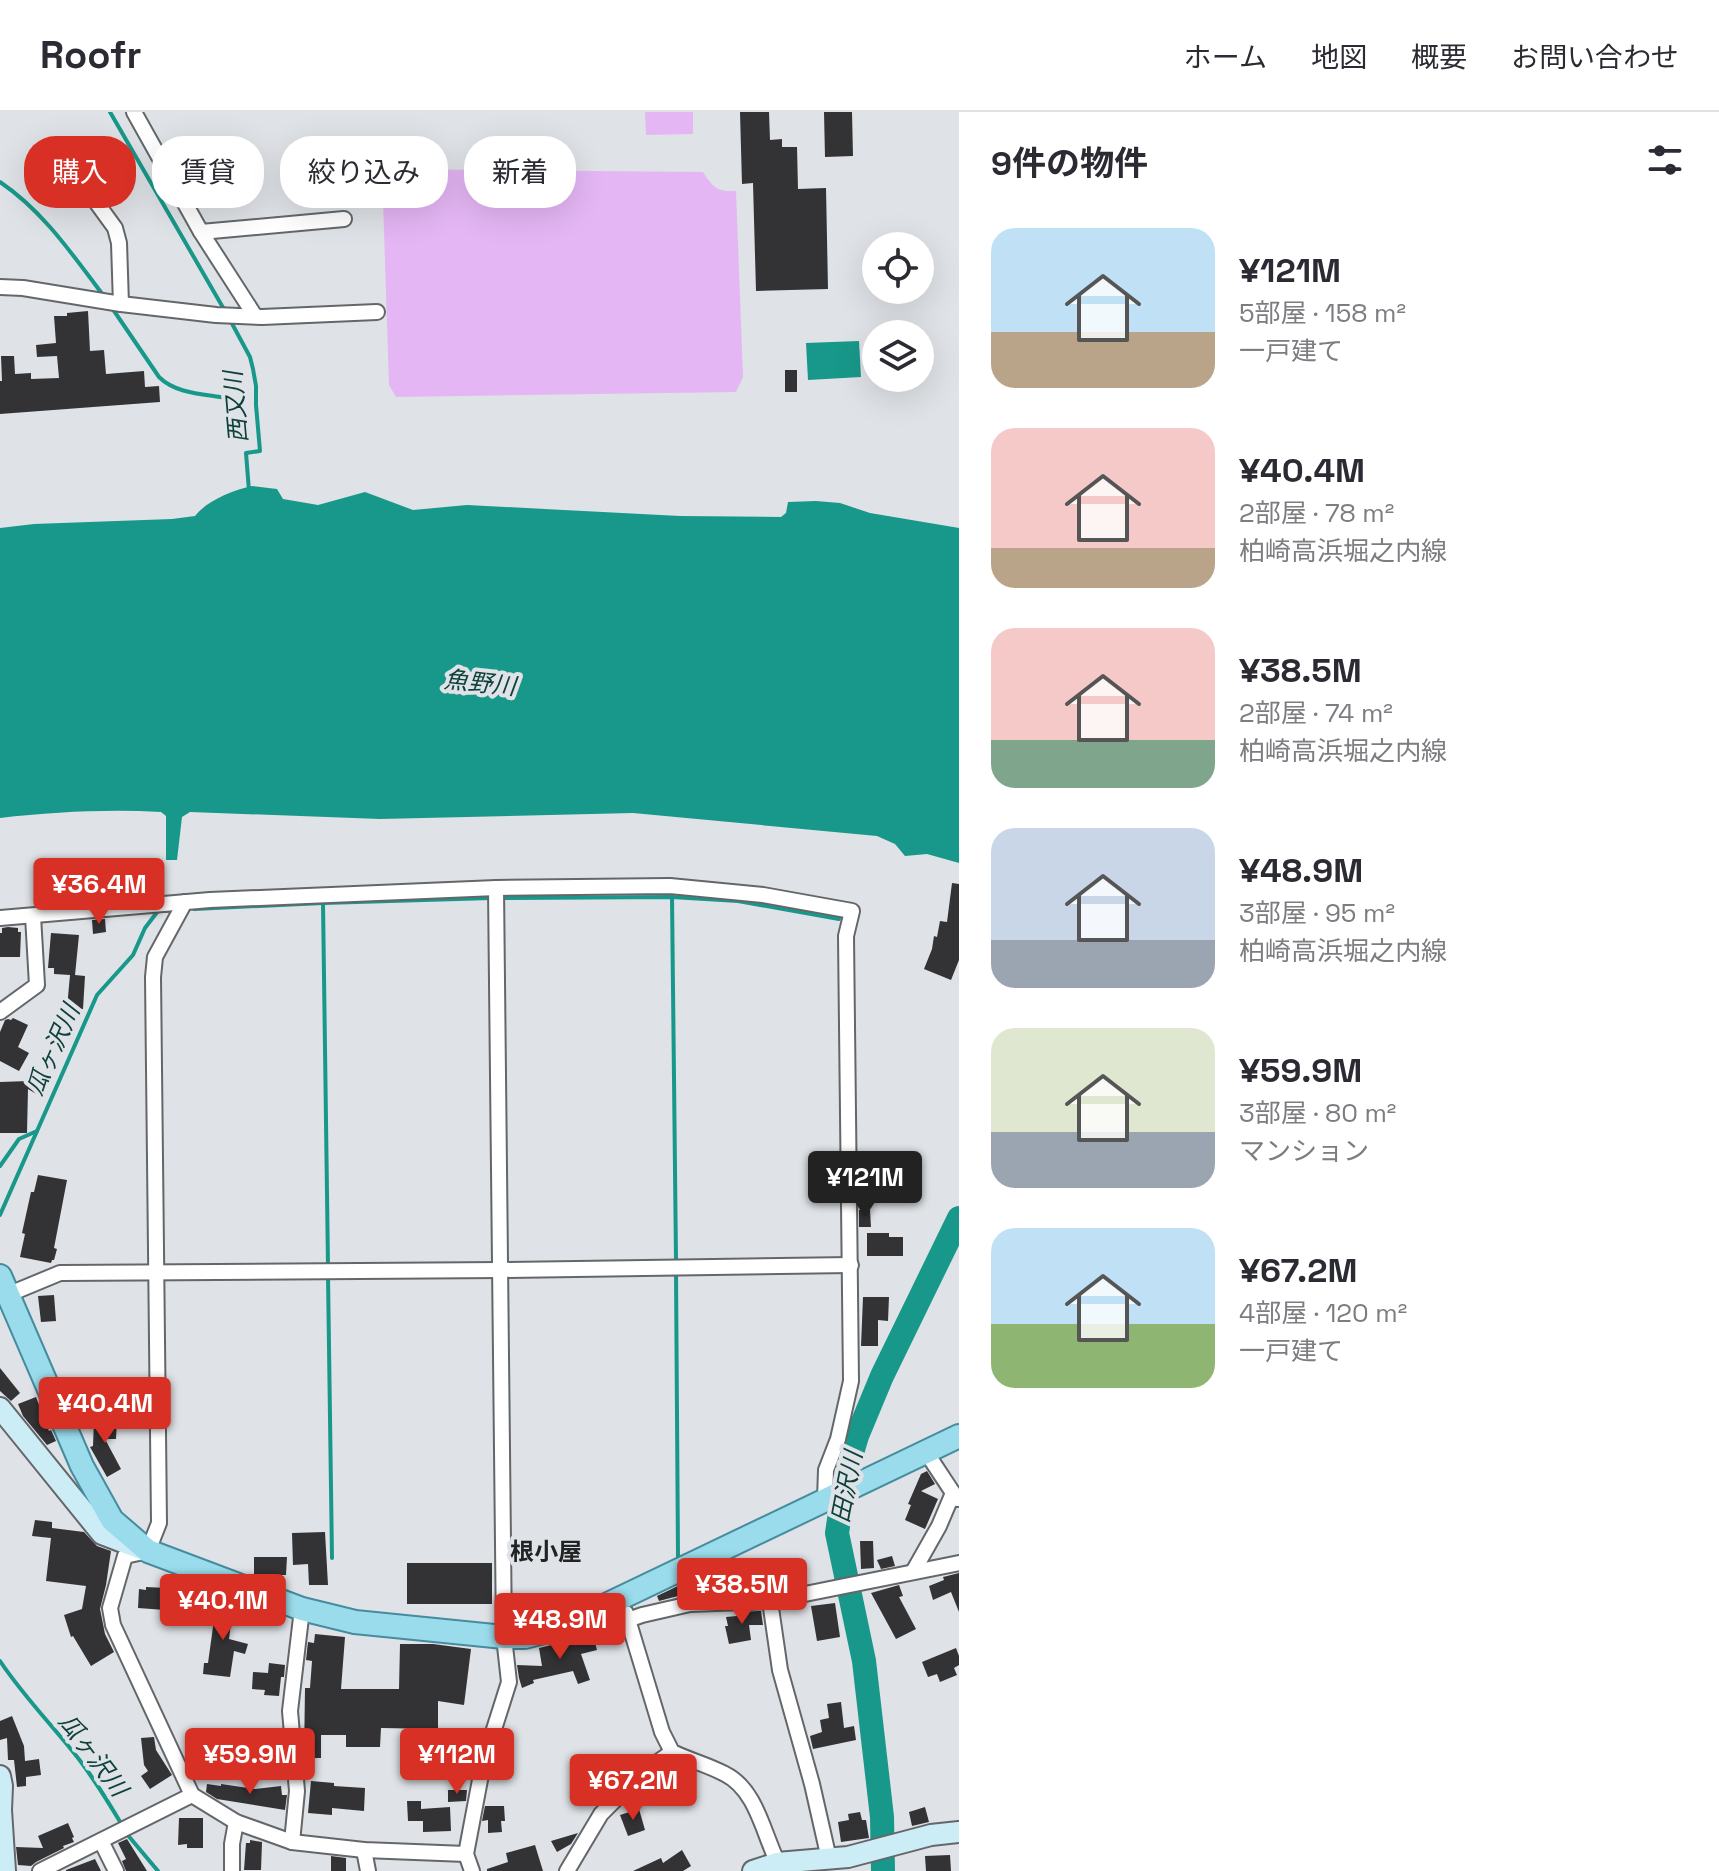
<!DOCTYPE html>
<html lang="ja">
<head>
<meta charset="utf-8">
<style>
	body { margin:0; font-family:"Space Grotesk","Noto Sans JP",sans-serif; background:#f2f2f3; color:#2b2b33; height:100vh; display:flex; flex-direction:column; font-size:30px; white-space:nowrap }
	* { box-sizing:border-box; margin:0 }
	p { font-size:26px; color:#7c7c81 }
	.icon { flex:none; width:44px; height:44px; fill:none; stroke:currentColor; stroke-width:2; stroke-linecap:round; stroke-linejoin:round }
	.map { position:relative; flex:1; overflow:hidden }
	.drawer { display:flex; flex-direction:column; background:#fff; width:760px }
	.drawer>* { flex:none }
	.banner { position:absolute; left:24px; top:24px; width:760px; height:72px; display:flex; gap:16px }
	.buttons { position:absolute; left:862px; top:120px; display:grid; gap:16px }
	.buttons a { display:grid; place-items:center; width:72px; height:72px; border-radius:50%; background:#fff; box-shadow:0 8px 32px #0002; font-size:40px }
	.price { position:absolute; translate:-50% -68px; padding:0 18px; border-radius:8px; background:#d93025; color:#fff; font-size:26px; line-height:52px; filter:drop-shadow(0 2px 4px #0008) }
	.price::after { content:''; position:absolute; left:50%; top:48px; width:24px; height:18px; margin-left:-12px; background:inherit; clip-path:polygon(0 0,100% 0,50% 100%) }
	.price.active { background:#222; color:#fff }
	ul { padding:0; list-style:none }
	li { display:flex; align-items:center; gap:24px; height:200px; padding:0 32px }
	li span { display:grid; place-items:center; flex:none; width:224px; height:160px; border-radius:24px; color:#555 }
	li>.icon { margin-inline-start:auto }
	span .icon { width:96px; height:96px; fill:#fffc; stroke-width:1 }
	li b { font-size:34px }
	h2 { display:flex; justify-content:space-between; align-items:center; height:96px; padding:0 32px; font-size:34px }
	.pill { padding:0 28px; border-radius:32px; background:#fff; box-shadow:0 8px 32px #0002; font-size:28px; line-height:72px }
	.pill.active { background:#d93025; color:#fff }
	header { display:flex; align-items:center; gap:48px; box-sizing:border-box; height:112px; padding:0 40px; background:#fff; border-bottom:2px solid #e1e1e2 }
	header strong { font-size:38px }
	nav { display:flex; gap:44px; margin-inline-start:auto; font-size:28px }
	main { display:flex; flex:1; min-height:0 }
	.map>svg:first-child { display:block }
	.green { fill:#e4b6f4 }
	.water { fill:#18988a }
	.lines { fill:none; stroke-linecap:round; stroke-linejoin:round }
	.stream { stroke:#18988a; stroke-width:4 }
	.river { stroke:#18988a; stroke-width:24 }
	.building { fill:#333336 }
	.street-casing { stroke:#64676a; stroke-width:18 }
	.secondary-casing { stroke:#64676a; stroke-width:24 }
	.primary-casing { stroke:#448c9e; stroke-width:26 }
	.street { stroke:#fff; stroke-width:14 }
	.secondary { stroke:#cdedf6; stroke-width:20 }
	.primary { stroke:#9adcec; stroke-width:22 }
	.labels { text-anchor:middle; stroke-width:8; stroke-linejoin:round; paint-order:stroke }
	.water-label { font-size:24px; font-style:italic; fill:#0e413b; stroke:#dfe2e6 }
	.neighbourhood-label { font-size:24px; font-weight:bold; fill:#222324; stroke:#dfe2e6 }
</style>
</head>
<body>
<header>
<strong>Roofr</strong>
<nav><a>ホーム</a><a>地図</a><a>概要</a><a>お問い合わせ</a></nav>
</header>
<main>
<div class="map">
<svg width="959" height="1759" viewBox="0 0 959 1759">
	<rect width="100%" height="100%" fill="#dfe2e6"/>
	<!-- green -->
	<g class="green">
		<polygon points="645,0 693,0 693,22 646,23"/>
		<path d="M382 57 703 60C713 76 718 80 736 79L743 265 736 280 396 285 389 273Z"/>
	</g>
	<!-- water -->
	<g class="water">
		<polygon points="859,229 861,265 808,268 806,231"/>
		<path d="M252 374 277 377 283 387 318 393 365 380 413 398 467 393 680 404 781 405 786 401 788 390 816 389 840 391 870 401 959 416V751L927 742 905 744 895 732 877 724 633 701 380 707 190 700 182 705 177 748H166V704L161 700C107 697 54 700 0 706V416L34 412 172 407 195 404C208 388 231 379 252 374Z"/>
	</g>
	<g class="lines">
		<!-- stream -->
		<g class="stream">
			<polyline points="110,0 225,199"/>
			<path d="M0 70C43 99 72 142 103 183"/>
			<path d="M110 193 159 265C176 282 204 282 226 286"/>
			<polyline points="229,206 250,245 253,257 256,274 256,293 260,339 246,341 249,379"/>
			<polyline points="672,785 676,1148"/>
			<polyline points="501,786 672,785 738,789 839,807"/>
			<polyline points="323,791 328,1154"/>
			<polyline points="194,797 323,791 491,786"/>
			<polyline points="0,1054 19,1027 37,1019"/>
			<polyline points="0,1103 97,883 133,843 145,816 158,799 168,799"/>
			<polyline points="676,1160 678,1445"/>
			<polyline points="328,1164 332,1446"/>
			<path d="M0 1549C22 1582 49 1610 74 1641 92 1663 107 1688 122 1713"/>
			<polyline points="126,1721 158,1759"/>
		</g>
		<!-- river -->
		<polyline class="river" points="883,1759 882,1705 864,1549 837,1421 846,1361 857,1324 882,1264 959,1106"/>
	</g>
	<!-- building -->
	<g class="building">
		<polygon points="740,0 769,0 770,28 782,27 782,35 797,35 798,77 826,76 828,177 756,179 753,71 742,72"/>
		<polygon points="824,0 852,0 853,44 825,45"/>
		<polygon points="88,199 90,239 104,238 106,262 144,259 145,275 159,274 160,290 0,302 0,269 2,269 1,244 14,244 15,262 31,261 31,267 59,266 57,244 37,245 36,233 56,231 54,204 67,204 67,201"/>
		<rect x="785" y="258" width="12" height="22"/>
		<polygon points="952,771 959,772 959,848 951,868 924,857 932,837 934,824 937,825 940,809 947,810"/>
		<polygon points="105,807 106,820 93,822 92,808"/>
		<polygon points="8,815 18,816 18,820 21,820 20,845 0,845 0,821 2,821 2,816"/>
		<polygon points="51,821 79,823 75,863 85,864 83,897 67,896 70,863 54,862 54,856 48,856"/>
		<polygon points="13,906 28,913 18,935 29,941 19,959 0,949 0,920 5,908 8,907 11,908"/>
		<polygon points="29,969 35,969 43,973 38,983 28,977 27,1021 0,1021 0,970"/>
		<polygon points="38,1063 67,1068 54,1136 57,1137 54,1148 52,1148 51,1151 20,1145 25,1122 22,1121 31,1080 34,1080"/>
		<polygon points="859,1098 870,1098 871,1115 859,1115"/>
		<polygon points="867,1121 889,1121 889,1125 903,1125 903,1144 867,1144"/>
		<polygon points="54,1183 56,1209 41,1210 38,1184"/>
		<polygon points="863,1185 889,1185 888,1209 878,1208 878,1234 861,1234"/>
		<polygon points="0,1256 20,1281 11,1289 0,1279"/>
		<polygon points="36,1285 49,1319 51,1318 56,1329 47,1333 23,1304 18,1292"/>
		<polygon points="100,1306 117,1306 116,1327 105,1327 121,1357 107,1365 90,1335 93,1334 94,1308 97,1313 100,1313"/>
		<polygon points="927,1359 935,1372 921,1379 938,1387 925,1417 905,1408 911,1393 908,1392 921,1362"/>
		<polygon points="35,1408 52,1410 52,1416 84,1420 97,1434 111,1439 106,1473 100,1497 105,1522 114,1540 91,1554 73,1524 71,1525 64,1503 82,1497 86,1474 46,1469 51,1426 32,1424"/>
		<polygon points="325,1420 328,1473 309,1473 308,1452 293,1453 292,1421"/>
		<polygon points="860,1429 873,1429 874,1456 861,1457"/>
		<polygon points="892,1444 895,1454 881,1457 877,1448"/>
		<polygon points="254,1445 287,1445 286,1463 282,1463 282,1469 267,1469 266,1464 254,1464"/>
		<rect x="407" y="1451" width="85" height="41"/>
		<polygon points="959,1461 959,1500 951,1480 933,1488 929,1474 944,1468 943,1465"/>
		<polygon points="703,1462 707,1473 678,1484 659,1489 657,1484"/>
		<polygon points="183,1470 204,1475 201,1488 181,1484"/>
		<polygon points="899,1473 903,1484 899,1485 916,1517 896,1527 871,1481"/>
		<polygon points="146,1475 167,1476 165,1498 138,1496 139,1477 146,1478"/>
		<polygon points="217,1486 234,1489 229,1527 248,1532 245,1542 234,1539 230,1565 203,1562 204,1551 208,1551"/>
		<polygon points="835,1491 840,1525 817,1529 811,1494"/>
		<polygon points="759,1499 761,1499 763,1513 749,1513 751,1528 729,1532 725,1514 728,1514 726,1505 737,1504 737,1500"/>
		<polygon points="315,1522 345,1525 341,1577 399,1577 400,1532 433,1532 471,1537 464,1593 438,1589 438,1617 381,1616 380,1635 346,1635 346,1623 321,1623 321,1646 304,1646 305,1576 310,1576 312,1549 306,1548 308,1530 314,1531"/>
		<polygon points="593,1523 597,1538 581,1542 590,1568 578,1572 573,1559 533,1568 534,1571 522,1576 519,1566 517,1553 542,1554 539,1536"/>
		<polygon points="956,1536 959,1544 959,1553 954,1556 957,1563 940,1570 937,1562 928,1565 922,1550"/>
		<polygon points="269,1551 285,1553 284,1565 281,1565 279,1584 264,1583 265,1578 252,1577 253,1560 268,1561"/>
		<polygon points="841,1590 844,1616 854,1614 856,1628 813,1637 810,1624 822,1620 820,1608 829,1606 827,1592"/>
		<polygon points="12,1604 24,1634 25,1649 39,1647 41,1663 26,1665 26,1674 17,1675 14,1648 8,1648 7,1626 0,1628 0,1609"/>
		<polygon points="154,1625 156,1638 172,1663 150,1677 141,1664 148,1659 144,1653 141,1626"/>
		<polygon points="311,1669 334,1671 334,1674 365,1676 364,1699 332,1696 332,1703 308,1701"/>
		<polygon points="207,1672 221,1674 221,1672 255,1677 281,1674 282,1683 287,1683 285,1698 217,1687 206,1680"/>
		<polygon points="448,1678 467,1678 466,1689 448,1690"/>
		<polygon points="637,1681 650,1681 650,1694 634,1694 634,1683"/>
		<polygon points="407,1689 421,1689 421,1697 450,1695 451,1719 423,1720 423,1709 408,1709"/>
		<polygon points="485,1694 504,1694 505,1709 501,1709 502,1720 488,1721 488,1708 482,1709"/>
		<polygon points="925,1695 929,1710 912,1714 909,1700"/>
		<polygon points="639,1697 645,1718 628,1724 620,1703"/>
		<polygon points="860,1700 862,1708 866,1708 869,1726 841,1730 838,1710 849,1708 848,1702"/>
		<polygon points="179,1706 203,1706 203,1736 187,1736 187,1732 178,1733"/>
		<polygon points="68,1711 74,1725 72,1726 74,1730 63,1734 64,1736 36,1750 31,1754 18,1753 16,1735 43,1736 38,1724"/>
		<polygon points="578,1721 571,1732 557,1740 551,1729"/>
		<polygon points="127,1727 147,1759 126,1759 122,1749 126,1747 118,1731"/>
		<polygon points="250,1728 262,1730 261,1758 244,1758 246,1731 250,1731"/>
		<polygon points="535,1733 543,1759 487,1759 487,1757 508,1750 506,1741"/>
		<polygon points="682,1738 691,1754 683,1759 633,1759 661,1746 663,1751"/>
		<polygon points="950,1743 951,1759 926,1759 925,1744"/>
		<polygon points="331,1744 346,1746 346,1759 331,1759"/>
		<polygon points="95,1747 101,1759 66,1759 66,1758"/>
	</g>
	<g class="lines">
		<defs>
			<g id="street">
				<polyline points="134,0 201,120 255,204"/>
				<polyline points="91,83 115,116 119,131 121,192"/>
				<polyline points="201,120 344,107"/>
				<polyline points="0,175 23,176 121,192 216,203 262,205 377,200"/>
				<polyline points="185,790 155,845 153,865 159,1411 148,1439 125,1444 110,1496 113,1513 192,1683 236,1710 292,1730 364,1738 466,1742"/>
				<polyline points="0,806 210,788 496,776 670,774 763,783 852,799 846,824 851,1269 838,1327 826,1358 825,1387"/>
				<polyline points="0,900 37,873 33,804"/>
				<polyline points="7,1183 60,1161 501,1158 851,1153"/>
				<polyline points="926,1340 957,1387"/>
				<polyline points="913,1460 939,1414 953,1381"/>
				<polyline points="770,1489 780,1558 812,1672 829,1747"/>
				<path d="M626 1501 662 1620 672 1640C689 1648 708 1653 725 1662 759 1679 764 1728 782 1759"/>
				<polyline points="628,1508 642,1503 690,1492 770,1489 959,1451"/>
				<polyline points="101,1729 116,1759"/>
				<polyline points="292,1730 297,1679 290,1599 302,1497"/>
				<polyline points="364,1738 368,1759"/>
				<polyline points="40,1759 192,1683"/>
				<polyline points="232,1759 232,1732 236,1710"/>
				<polyline points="472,1759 466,1742 483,1652 509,1570 504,1525 496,776"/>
				<polyline points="567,1759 601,1702 642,1661 672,1640"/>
			</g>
			<g id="secondary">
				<polyline points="0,1296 102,1422 141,1437"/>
				<polyline points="0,1664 2,1674 1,1698 5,1759"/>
				<polyline points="753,1759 777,1751 848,1745 931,1723 959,1720"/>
			</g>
			<polyline id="primary" points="0,1164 82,1354 112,1408 148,1439 302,1497 355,1510 504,1525 525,1525 556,1517 959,1324"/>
		</defs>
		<!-- street casing -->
		<use href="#street" class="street-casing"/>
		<!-- secondary casing -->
		<use href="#secondary" class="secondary-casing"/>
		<!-- primary casing -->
		<use href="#primary" class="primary-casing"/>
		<!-- street -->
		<use href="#street" class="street"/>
		<!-- secondary -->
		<use href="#secondary" class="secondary"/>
		<!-- primary -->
		<use href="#primary" class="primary"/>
	</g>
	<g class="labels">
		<!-- water labels -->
		<g class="water-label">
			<text transform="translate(236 295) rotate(-95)" y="8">西又川</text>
			<text transform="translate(480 571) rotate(6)" y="8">魚野川</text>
			<text transform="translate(53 938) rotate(-66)" y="8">瓜ヶ沢川</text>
			<text transform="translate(847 1375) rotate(-79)" y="8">田沢川</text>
			<text transform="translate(93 1643) rotate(53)" y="8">瓜ヶ沢川</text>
		</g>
		<!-- neighbourhood labels -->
		<g class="neighbourhood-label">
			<text x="546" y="1448">根小屋</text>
		</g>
	</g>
</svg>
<div class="buttons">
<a><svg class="icon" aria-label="locate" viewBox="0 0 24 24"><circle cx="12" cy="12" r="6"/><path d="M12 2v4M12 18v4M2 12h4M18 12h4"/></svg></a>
<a><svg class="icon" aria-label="layers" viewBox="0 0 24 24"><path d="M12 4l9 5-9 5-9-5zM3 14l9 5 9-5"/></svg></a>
</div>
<b class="price" style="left:99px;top:814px">¥36.4M</b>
<b class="price active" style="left:865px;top:1107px">¥121M</b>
<b class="price" style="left:105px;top:1333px">¥40.4M</b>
<b class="price" style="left:742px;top:1514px">¥38.5M</b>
<b class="price" style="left:223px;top:1530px">¥40.1M</b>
<b class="price" style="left:560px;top:1549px">¥48.9M</b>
<b class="price" style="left:250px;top:1684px">¥59.9M</b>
<b class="price" style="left:457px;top:1684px">¥112M</b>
<b class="price" style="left:633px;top:1710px">¥67.2M</b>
<div class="banner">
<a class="pill active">購入</a>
<a class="pill">賃貸</a>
<a class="pill">絞り込み</a>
<a class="pill">新着</a>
</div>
</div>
<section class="drawer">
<h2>9件の物件<svg class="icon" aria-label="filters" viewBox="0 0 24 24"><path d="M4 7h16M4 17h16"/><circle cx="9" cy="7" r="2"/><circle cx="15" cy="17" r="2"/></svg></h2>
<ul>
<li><span style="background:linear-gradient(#bfe0f5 65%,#b9a48a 0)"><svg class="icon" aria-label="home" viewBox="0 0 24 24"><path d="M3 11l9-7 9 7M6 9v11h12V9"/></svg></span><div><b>¥121M</b><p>5部屋 · 158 m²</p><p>一戸建て</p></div></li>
<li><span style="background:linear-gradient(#f6c9c9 75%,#b9a48a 0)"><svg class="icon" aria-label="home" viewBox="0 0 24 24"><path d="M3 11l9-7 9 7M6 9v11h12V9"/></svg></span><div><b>¥40.4M</b><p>2部屋 · 78 m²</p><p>柏崎高浜堀之内線</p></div></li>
<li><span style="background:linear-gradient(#f6c9c9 70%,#7fa58c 0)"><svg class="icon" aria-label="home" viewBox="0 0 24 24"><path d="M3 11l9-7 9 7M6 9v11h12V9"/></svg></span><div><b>¥38.5M</b><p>2部屋 · 74 m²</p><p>柏崎高浜堀之内線</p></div></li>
<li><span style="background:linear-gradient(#c9d6e8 70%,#9aa5b1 0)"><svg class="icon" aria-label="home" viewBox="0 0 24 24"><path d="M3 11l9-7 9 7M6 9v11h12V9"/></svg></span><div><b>¥48.9M</b><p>3部屋 · 95 m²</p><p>柏崎高浜堀之内線</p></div></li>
<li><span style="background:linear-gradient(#dfe7d0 65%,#9aa5b1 0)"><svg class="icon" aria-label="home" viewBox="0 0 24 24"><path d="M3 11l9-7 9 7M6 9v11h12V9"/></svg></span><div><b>¥59.9M</b><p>3部屋 · 80 m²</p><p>マンション</p></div></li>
<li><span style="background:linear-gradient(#bfe0f5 60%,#8fb573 0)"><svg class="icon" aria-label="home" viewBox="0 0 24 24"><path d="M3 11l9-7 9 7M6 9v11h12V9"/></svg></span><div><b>¥67.2M</b><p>4部屋 · 120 m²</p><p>一戸建て</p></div></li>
</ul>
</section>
</main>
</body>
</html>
